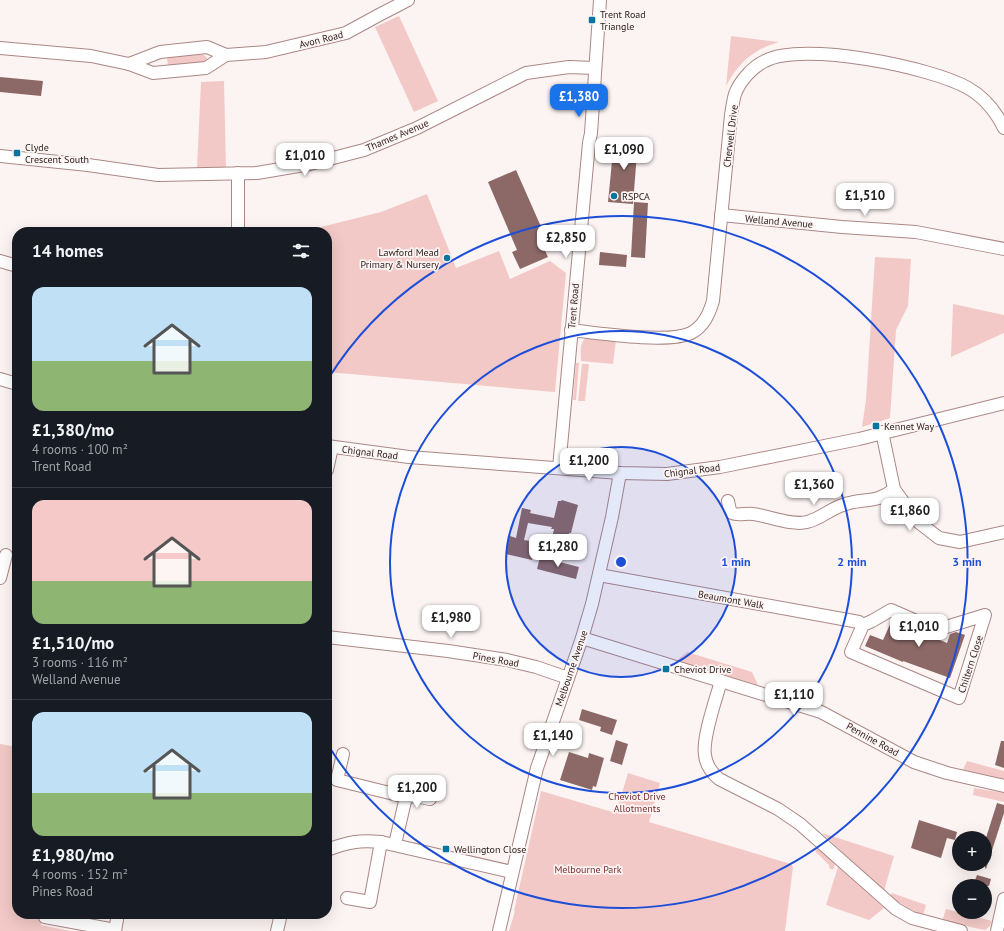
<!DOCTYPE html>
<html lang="en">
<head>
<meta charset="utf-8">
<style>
	body { margin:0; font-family:"PT Sans",sans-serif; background:#20242c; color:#f1f3f6; height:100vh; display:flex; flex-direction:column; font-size:15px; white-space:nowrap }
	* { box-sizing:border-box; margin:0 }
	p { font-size:13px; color:#9ea1a6 }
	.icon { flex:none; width:22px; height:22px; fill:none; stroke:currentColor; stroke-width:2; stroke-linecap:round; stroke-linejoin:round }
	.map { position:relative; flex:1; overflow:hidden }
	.side { position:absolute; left:12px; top:227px; width:320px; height:692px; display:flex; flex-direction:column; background:#171b24; border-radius:16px; box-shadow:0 4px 16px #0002 }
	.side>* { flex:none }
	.fabs { position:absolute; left:952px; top:831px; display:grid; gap:8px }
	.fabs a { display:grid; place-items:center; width:40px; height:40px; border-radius:50%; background:#171b24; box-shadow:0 4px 16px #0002; font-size:20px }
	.price { position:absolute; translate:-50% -34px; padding:0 9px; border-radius:8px; background:#fff; color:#222; font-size:13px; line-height:26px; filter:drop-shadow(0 1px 2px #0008) }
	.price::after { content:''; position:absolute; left:50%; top:24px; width:12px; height:9px; margin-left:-6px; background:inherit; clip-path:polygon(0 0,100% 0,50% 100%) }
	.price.on { background:#1a73e8; color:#fff }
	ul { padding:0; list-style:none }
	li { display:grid; align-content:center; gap:8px; height:212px; padding:0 20px }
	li+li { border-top:1px solid #363941 }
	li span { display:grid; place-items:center; height:124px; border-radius:12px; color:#555 }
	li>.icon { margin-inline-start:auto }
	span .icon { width:72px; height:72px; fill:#fffc; stroke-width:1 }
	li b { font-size:17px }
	h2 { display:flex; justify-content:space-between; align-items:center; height:48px; padding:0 20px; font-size:17px }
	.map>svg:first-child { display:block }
	.green { fill:#f2c9c6 }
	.building { fill:#8c6967 }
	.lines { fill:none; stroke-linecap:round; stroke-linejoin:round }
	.minor-casing { stroke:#ab8784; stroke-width:14 }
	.minor { stroke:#fff; stroke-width:12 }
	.ring { fill:none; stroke:#1d4ed8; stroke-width:2 }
	.poi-dot { fill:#0775a0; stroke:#fcf4f3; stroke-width:1.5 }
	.labels { text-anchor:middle; stroke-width:3.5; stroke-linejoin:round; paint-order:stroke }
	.poi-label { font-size:10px; fill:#291b1a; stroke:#fcf4f3; text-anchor:start }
	.street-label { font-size:10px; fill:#291b1a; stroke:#fcf4f3 }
	.park-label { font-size:10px; fill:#75302f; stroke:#fcf4f3 }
	.centre { fill:#1d4ed8; stroke:#fcf4f3; stroke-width:2 }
	.ring-label { font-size:12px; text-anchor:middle; font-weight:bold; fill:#1d4ed8; stroke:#fcf4f3; stroke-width:3.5; stroke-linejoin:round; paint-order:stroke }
</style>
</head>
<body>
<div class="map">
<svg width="1004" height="931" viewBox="0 0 1004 931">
	<rect width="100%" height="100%" fill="#fcf4f3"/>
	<!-- green -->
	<g class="green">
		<polygon points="399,16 438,101 414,112 375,27"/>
		<path d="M731 36 779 42C754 49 739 62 726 86Z"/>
		<polygon points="201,54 204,55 207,58 206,63 168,68 167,56"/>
		<polygon points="224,81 226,168 197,168 201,82"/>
		<polygon points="427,194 456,268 499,251 510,279 550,261 566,273 555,392 327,372 327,232 301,232 381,212"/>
		<polygon points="875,257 911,259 908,306 896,330 890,418 862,427 866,400"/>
		<polygon points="953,304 1004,315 1004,333 951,357"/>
		<path d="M586 338 616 340 613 364 581 361C581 353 579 343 586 338Z"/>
		<polygon points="576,363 579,363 576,400 573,400"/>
		<polygon points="582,364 589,364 585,401 578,401"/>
		<polygon points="687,652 752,672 758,685 676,661"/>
		<polygon points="0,744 17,747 17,914 43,914 41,925 70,931 0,931"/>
		<polygon points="967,761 1004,771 1004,779 963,770"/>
		<polygon points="628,773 660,783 649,822 791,864 793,867 785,931 509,931 515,911 514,911 541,791 616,813"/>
		<polygon points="974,788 1004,793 1004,802 973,795"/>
		<polygon points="822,833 894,856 884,891"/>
		<polygon points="818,847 835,864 833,870 829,868 829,865 815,851"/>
		<polygon points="838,867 884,908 869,920 826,905"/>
		<polygon points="892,893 926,905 923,916 890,897"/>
		<polygon points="946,909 992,921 990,926 985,930 942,921"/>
	</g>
	<!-- building -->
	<g class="building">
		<polygon points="0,77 43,81 41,96 0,92"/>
		<polygon points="614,141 648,144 647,154 637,153 633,204 608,202"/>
		<polygon points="516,170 546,238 540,240 548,257 520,269 512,252 517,250 488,182"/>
		<polygon points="634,202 648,203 645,258 631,257"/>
		<polygon points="600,252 627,255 626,267 599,265"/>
		<polygon points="562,500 578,505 571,533 569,533 568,538 553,534 554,529 551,529 552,527 528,523 524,540 536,542 532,560 506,554 510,536 516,538 522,508 531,510 530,513 554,518 558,501 561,501"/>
		<polygon points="540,557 579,567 576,579 537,569"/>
		<polygon points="892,620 947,643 950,634 956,632 965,635 950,678 903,661 903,662 865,646 870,635 883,640"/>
		<polygon points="582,709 617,720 612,735 600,731 601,727 579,720"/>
		<polygon points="616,740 628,744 622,765 610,761"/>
		<polygon points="1001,741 1004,741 1004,768 995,765"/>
		<polygon points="569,752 588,758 589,753 604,758 596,787 593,786 592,790 560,780"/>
		<polygon points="997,803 1004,805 1004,813 986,869 985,868 985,841"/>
		<polygon points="919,820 957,832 955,840 947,838 941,858 911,848"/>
		<polygon points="977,875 991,879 989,886 982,886 974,883"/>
	</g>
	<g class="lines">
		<defs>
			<g id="minor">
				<polyline points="0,48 91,56 129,64 153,73 206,68 226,55"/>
				<polyline points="129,64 160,52 207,47 226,55 266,52 346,33 379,15 408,0"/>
				<polyline points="0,156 88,165 158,175 257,173 310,164 364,150 417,128 526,73 569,67 594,68"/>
				<polyline points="721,215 842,227 916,232 1004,249"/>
				<polyline points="238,232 238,173"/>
				<polyline points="0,261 17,266"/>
				<path d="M571 330C597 333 669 344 691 333 704 326 709 314 713 301L731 115C732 109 733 101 735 94 740 81 752 67 765 61 803 41 931 67 968 88 984 97 996 112 1004 128"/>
				<polyline points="0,379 17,384"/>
				<polyline points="882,432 894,489 917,521 939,538 960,542 1004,532"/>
				<polyline points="327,446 409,457 488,463 620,473 667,474 720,467 859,439 1004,403"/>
				<polyline points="559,468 589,143 591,133 600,0"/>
				<polyline points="327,470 332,447"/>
				<path d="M728 501C729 504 729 510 732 513 736 516 747 513 753 514 769 516 792 526 807 522 820 519 830 509 843 505 863 497 876 505 894 489"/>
				<polyline points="599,575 859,622 863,625"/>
				<polyline points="0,578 6,555"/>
				<polygon points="891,610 923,624 943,628 985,615 959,698 851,652 863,625 872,621"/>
				<polyline points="327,637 448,651 507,660 536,667 568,678"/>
				<polyline points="582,638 821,712 914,762 947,773 1004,786"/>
				<path d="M721 681C716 699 702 738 705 755 706 765 712 773 719 779L778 809 800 824 896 909 912 918 961 931"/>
				<polyline points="343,754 337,780 406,797 395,844"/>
				<polyline points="406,797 415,796 430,799"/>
				<path d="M327 850C348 842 359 840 381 842L512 872"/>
				<polyline points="347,898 370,902 381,842"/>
				<polyline points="45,914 45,917 115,930"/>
				<polyline points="115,931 118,914"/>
				<polyline points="277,931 281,914"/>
				<polyline points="499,931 537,768 582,638 592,604 612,517 620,473"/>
				<polyline points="997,931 1004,899"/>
			</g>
		</defs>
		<!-- minor casing -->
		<use href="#minor" class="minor-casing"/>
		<!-- minor -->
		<use href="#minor" class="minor"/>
	</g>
	<!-- distance rings -->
	<circle cx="621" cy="562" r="115" fill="#1d4ed8" fill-opacity=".12"/>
	<g class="ring">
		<circle cx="621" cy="562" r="115"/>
		<circle cx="621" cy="562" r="231"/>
		<path d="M328 379A346 346 0 1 1 328 745"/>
	</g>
	<!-- markers -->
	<g class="poi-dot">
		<rect x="588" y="16" width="8" height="8" rx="2"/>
		<rect x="13" y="149" width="8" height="8" rx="2"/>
		<circle cx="614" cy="196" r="4"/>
		<circle cx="447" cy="258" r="4"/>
		<rect x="872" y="422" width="8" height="8" rx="2"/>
		<rect x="662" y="665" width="8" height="8" rx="2"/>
		<rect x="442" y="845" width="8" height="8" rx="2"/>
	</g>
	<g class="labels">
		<!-- poi labels -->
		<g class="poi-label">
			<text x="600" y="18">Trent Road<tspan x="600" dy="12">Triangle</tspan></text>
			<text x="25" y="151">Clyde<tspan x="25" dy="12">Crescent South</tspan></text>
			<text x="622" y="200">RSPCA</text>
			<text x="439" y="256" text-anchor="end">Lawford Mead<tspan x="439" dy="12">Primary &amp; Nursery</tspan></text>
			<text x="884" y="430">Kennet Way</text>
			<text x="674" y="673">Cheviot Drive</text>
			<text x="454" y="853">Wellington Close</text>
		</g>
		<!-- street labels -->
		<g class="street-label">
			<text transform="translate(321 39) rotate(-14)" y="4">Avon Road</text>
			<text transform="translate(397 135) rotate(-23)" y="4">Thames Avenue</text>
			<text transform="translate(730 136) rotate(-83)" y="4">Cherwell Drive</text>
			<text transform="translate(779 221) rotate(5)" y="4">Welland Avenue</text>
			<text transform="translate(573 306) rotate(-85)" y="4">Trent Road</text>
			<text transform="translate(370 452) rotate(7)" y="4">Chignal Road</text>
			<text transform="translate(692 470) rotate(-7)" y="4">Chignal Road</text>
			<text transform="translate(731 599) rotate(10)" y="4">Beaumont Walk</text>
			<text transform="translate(496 659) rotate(10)" y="4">Pines Road</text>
			<text transform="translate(970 664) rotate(-72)" y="4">Chiltern Close</text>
			<text transform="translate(571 668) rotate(-71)" y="4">Melbourne Avenue</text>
			<text transform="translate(873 739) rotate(29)" y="4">Pennine Road</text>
		</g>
		<!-- park labels -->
		<g class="park-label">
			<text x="637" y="800">Cheviot Drive<tspan x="637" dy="12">Allotments</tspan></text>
			<text x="588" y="873">Melbourne Park</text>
		</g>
	</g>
	<circle cx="621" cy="562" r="6" class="centre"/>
	<g class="ring-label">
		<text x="736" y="566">1 min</text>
		<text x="852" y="566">2 min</text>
		<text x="967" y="566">3 min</text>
	</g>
</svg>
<div class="fabs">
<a>+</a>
<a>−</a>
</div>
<b class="price on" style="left:579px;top:118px">£1,380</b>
<b class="price" style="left:624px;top:171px">£1,090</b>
<b class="price" style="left:305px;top:177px">£1,010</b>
<b class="price" style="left:865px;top:217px">£1,510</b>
<b class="price" style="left:566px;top:259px">£2,850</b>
<b class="price" style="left:589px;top:482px">£1,200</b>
<b class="price" style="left:814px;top:506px">£1,360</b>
<b class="price" style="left:910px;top:532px">£1,860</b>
<b class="price" style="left:558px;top:568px">£1,280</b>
<b class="price" style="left:451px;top:639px">£1,980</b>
<b class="price" style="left:919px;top:648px">£1,010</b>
<b class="price" style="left:794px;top:716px">£1,110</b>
<b class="price" style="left:553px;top:757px">£1,140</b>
<b class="price" style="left:417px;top:809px">£1,200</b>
<section class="side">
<h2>14 homes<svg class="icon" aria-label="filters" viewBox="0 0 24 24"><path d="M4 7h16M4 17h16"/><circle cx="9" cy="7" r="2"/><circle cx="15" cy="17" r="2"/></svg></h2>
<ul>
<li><span style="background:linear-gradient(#bfe0f5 60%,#8fb573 0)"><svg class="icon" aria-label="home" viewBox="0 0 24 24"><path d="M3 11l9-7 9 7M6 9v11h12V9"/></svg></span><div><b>£1,380/mo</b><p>4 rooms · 100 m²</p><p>Trent Road</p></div></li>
<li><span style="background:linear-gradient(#f6c9c9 65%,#8fb573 0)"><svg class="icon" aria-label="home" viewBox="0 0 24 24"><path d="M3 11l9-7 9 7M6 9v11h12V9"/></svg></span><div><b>£1,510/mo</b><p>3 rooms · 116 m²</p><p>Welland Avenue</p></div></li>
<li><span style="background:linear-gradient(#bfe0f5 65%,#8fb573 0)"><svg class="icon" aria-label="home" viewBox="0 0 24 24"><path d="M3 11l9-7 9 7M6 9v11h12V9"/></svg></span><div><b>£1,980/mo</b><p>4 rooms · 152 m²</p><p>Pines Road</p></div></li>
</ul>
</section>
</div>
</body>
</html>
